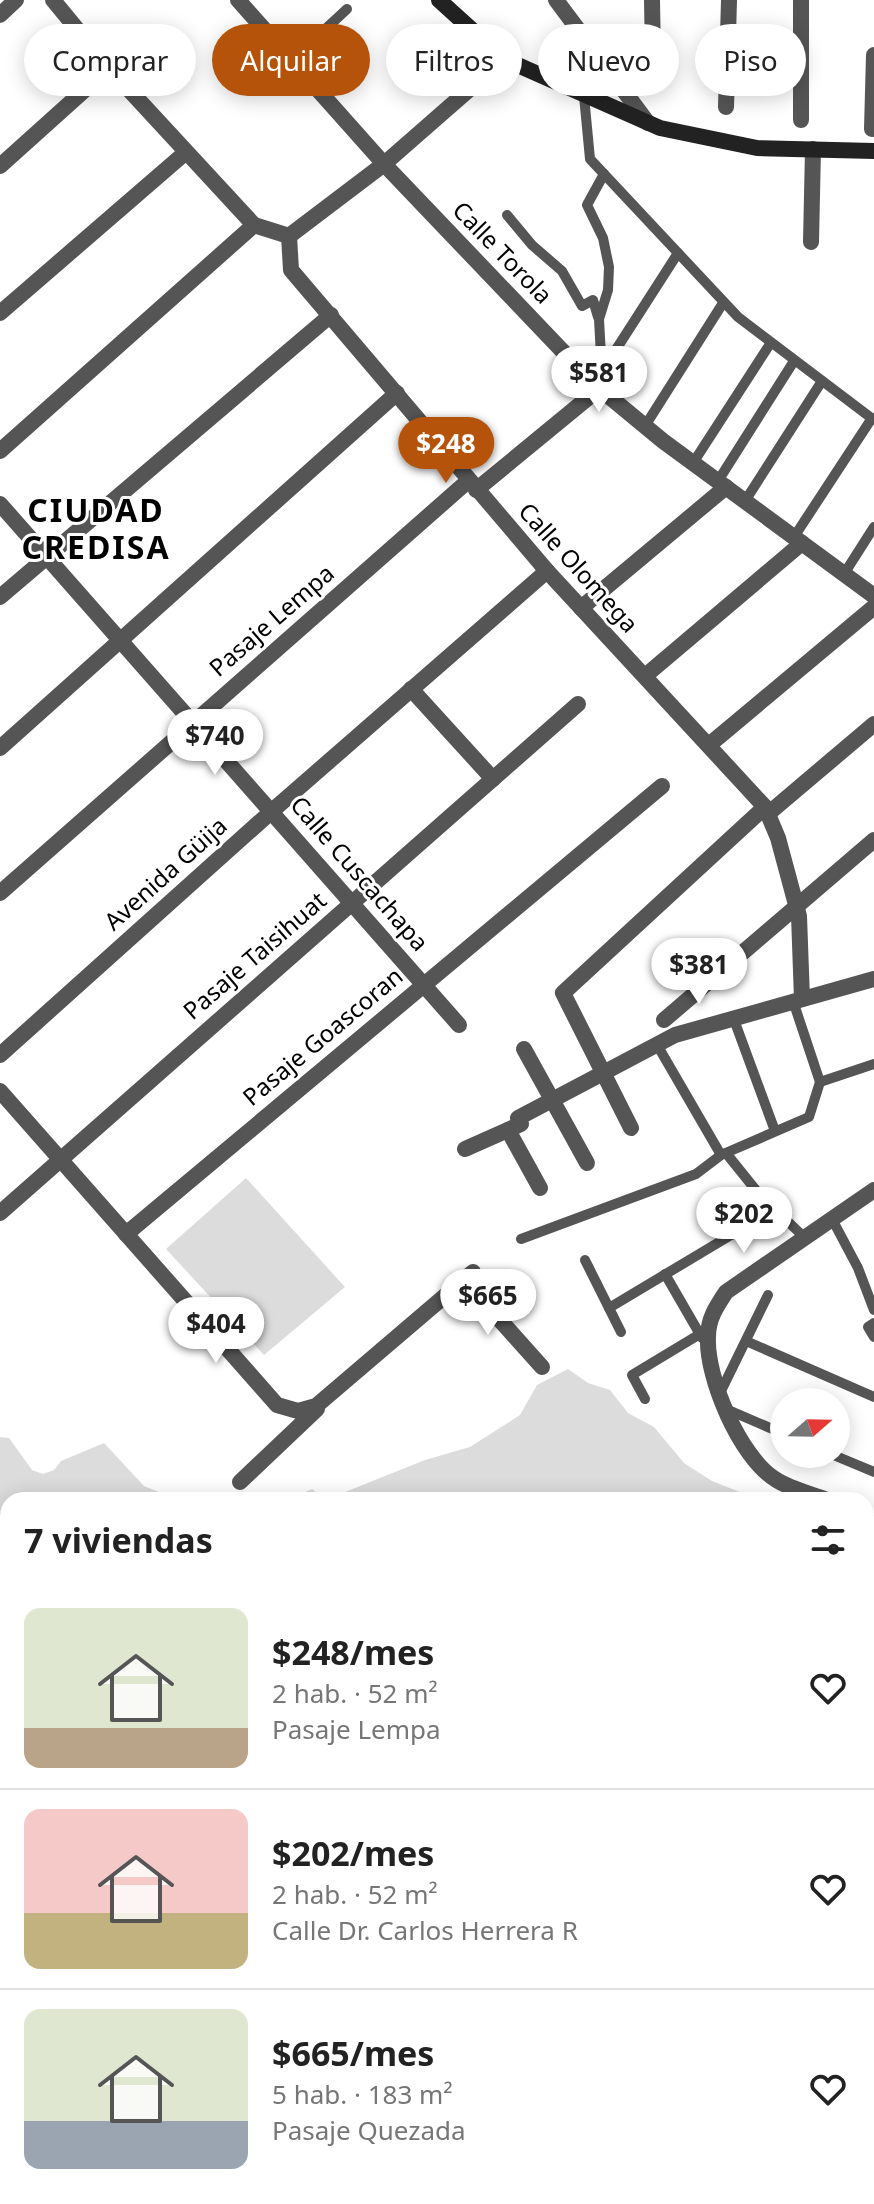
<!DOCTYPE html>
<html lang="es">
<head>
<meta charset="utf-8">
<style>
	body { margin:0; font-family:"Noto Sans",sans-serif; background:#f2f2f2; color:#222; height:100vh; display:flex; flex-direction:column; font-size:30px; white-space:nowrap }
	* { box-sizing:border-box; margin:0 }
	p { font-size:26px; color:#767676 }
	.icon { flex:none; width:44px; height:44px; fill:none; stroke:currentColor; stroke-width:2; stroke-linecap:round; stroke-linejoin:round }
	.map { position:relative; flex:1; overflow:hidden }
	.details { position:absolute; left:0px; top:1492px; width:874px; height:712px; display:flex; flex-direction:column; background:#fff; border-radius:24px 24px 0 0; box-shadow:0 4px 20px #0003 }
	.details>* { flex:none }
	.guide { position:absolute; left:24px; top:24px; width:826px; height:72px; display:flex; gap:16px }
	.needle { width:52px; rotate:70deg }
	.controls { position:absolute; left:770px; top:1388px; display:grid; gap:16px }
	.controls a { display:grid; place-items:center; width:80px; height:80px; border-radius:50%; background:#fff; box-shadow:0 4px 20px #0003; font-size:40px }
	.price { position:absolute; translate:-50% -68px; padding:0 18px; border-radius:28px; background:#fff; color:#222; font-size:26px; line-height:52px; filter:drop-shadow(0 2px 4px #0008) }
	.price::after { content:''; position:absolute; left:50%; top:48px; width:24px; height:18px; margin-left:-12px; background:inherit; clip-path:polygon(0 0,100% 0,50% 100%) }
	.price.on { background:#b45309; color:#fff }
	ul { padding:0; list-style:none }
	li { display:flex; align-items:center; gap:24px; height:200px; padding:0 24px }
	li+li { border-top:2px solid #e0e0e0 }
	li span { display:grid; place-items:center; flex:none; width:224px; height:160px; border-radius:16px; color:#555 }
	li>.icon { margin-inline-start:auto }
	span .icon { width:96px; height:96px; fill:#fffc; stroke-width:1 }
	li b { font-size:34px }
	h2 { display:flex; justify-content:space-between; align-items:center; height:96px; padding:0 24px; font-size:34px }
	.chip { padding:0 28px; border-radius:36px; background:#fff; box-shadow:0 4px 20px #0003; font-size:28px; line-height:72px }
	.chip.on { background:#b45309; color:#fff }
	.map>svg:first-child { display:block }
	.green { fill:#dcdcdc }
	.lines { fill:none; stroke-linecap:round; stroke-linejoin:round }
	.lane { stroke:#555; stroke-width:10 }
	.street { stroke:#555; stroke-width:16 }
	.secondary { stroke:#222; stroke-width:16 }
	.labels { text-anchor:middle; stroke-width:6; stroke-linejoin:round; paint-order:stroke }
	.street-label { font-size:24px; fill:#000; stroke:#fff }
	.district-label { font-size:32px; font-weight:bold; letter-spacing:2px; fill:#000; stroke:#fff }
</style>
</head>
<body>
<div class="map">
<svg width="874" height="2204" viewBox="0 0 874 2204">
	<rect width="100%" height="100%" fill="#fff"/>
	<!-- green -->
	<g class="green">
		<polygon points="246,1178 345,1287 264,1355 166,1249"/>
		<polygon points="568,1369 588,1383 610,1390 628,1413 654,1427 684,1463 712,1481 760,1500 286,1500 312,1489 320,1495 335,1496 425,1460 470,1447 520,1415 537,1385"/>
		<polygon points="0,1437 9,1438 32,1470 43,1474 54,1470 61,1461 104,1443 144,1486 179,1500 8,1500 8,2196 28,2196 19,2204 0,2204"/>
	</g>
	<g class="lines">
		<!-- lane -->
		<g class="lane">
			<polyline points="291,61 347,9"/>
			<polyline points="584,96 590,159 738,317 874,420"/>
			<polyline points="507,215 532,245 562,271 582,306 593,300 598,317"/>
			<polyline points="599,376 678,253"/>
			<polyline points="594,384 601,356 599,319 608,290 609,267 603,238 587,205 604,174"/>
			<polyline points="645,426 723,303"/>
			<polyline points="693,463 770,344"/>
			<polyline points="718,481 794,361"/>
			<polyline points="745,501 822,381"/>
			<polyline points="794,537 872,418"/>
			<polyline points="844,574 874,527"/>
			<polyline points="793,1001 820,1082 874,1064"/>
			<polyline points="733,1017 775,1131"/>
			<polyline points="656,1043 721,1155"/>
			<polyline points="726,1153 759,1194 804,1237"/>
			<polyline points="832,1219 858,1268 874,1310"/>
			<polyline points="521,1239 696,1174 721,1155 809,1117 820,1082"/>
			<polyline points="585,1260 621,1332"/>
			<polyline points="665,1274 702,1338"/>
			<polyline points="609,1308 736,1232"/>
			<polyline points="874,1323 868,1327 874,1337"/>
			<polyline points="746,1341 874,1397"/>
			<polyline points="720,1393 768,1295"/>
			<polyline points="645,1399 632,1375 700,1334"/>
			<polyline points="726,1409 784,1434"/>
			<polyline points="831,1454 874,1472"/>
		</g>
		<!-- street -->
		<g class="street">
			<polyline points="53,0 109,68 254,225 289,236 291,270 547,571 765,807 778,838 799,916 802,999"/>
			<polyline points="238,0 384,164 594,384 663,441 874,596"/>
			<polyline points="556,0 648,123"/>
			<polyline points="652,0 653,58"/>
			<polyline points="0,15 16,0"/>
			<polyline points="726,107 729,0"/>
			<polyline points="801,120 801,0"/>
			<polyline points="872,129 874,55"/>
			<polyline points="0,166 109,68"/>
			<polyline points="289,236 384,164 504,59"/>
			<polyline points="811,242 813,149"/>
			<polyline points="0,313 185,153"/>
			<polyline points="0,451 254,225"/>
			<polyline points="476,490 600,388"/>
			<polyline points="0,504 459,1025"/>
			<polyline points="0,597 331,315"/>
			<polyline points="581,608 726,487"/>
			<polyline points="645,676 802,543"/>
			<polyline points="411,689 493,779"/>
			<polyline points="709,745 874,607"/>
			<polyline points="0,748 397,393"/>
			<polyline points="769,813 874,724"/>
			<polyline points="0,893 468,481"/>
			<polyline points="664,1020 874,840"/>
			<polyline points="524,1049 587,1163"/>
			<polyline points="0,1055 272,811 547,571"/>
			<polyline points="0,1091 277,1405 298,1411 316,1406 473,1272"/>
			<polyline points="631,1128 563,993 765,807"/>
			<polyline points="508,1130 540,1188"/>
			<polyline points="465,1149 521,1124 518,1118 675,1035 874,979"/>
			<polyline points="0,1213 578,704"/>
			<polyline points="126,1234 662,786"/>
			<polyline points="464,1280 542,1367"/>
			<polyline points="240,1482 317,1409"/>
			<path d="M827 1500C811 1494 790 1489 775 1479 740 1457 706 1378 708 1337 708 1319 716 1307 726 1292L874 1190"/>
			<polyline points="866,1520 874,1525"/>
			<polyline points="866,1635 874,1637"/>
			<polyline points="866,1939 873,1967"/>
			<polyline points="0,2043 8,2050"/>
			<polyline points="462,2196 501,2204"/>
			<polyline points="78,2204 86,2196"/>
			<polyline points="178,2204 186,2196"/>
			<polyline points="870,2204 871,2198"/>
		</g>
		<!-- secondary -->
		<polyline class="secondary" points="439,0 504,59 660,128 757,148 874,151"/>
	</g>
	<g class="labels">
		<!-- street labels -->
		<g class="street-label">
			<text transform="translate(502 253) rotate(46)" y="8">Calle Torola</text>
			<text transform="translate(578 568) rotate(48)" y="8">Calle Olomega</text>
			<text transform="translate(272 621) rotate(-41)" y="8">Pasaje Lempa</text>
			<text transform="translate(166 874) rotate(-42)" y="8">Avenida Güija</text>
			<text transform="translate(359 874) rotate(49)" y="8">Calle Cuscachapa</text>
			<text transform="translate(255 956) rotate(-41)" y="8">Pasaje Taisihuat</text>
			<text transform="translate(323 1037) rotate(-40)" y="8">Pasaje Goascoran</text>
		</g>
		<!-- district labels -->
		<g class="district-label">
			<text x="96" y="522">CIUDAD<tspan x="96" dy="37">CREDISA</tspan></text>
		</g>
	</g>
</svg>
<div class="controls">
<a><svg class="needle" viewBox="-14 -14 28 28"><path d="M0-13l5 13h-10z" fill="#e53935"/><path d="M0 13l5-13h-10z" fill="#767676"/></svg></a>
</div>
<b class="price" style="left:599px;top:414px">$581</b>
<b class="price on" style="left:446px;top:485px">$248</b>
<b class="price" style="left:215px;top:777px">$740</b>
<b class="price" style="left:699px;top:1006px">$381</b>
<b class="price" style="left:744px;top:1255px">$202</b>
<b class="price" style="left:488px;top:1337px">$665</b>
<b class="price" style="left:216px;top:1365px">$404</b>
<div class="guide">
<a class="chip">Comprar</a>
<a class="chip on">Alquilar</a>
<a class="chip">Filtros</a>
<a class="chip">Nuevo</a>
<a class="chip">Piso</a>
</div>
<section class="details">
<h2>7 viviendas<svg class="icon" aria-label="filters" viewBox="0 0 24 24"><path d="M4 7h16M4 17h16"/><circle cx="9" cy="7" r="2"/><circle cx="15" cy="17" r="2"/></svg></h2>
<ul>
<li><span style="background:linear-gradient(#dfe7d0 75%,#b9a48a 0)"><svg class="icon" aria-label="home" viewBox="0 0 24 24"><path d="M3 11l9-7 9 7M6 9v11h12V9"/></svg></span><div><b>$248/mes</b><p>2 hab. · 52 m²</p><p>Pasaje Lempa</p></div><svg class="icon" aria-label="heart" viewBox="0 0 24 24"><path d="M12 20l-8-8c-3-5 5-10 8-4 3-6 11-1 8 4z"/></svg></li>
<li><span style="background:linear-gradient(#f6c9c9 65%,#c2b280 0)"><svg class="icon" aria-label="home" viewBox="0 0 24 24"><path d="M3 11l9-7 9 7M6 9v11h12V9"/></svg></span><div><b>$202/mes</b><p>2 hab. · 52 m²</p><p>Calle Dr. Carlos Herrera R</p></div><svg class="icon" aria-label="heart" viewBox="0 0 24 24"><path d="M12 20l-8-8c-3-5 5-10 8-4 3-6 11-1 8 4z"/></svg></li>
<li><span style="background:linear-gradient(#dfe7d0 70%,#9aa5b1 0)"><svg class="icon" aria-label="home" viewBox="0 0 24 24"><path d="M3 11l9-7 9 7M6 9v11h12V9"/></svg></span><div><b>$665/mes</b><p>5 hab. · 183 m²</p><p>Pasaje Quezada</p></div><svg class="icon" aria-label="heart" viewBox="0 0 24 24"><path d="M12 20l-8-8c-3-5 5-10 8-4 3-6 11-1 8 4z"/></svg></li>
</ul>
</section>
</div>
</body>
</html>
